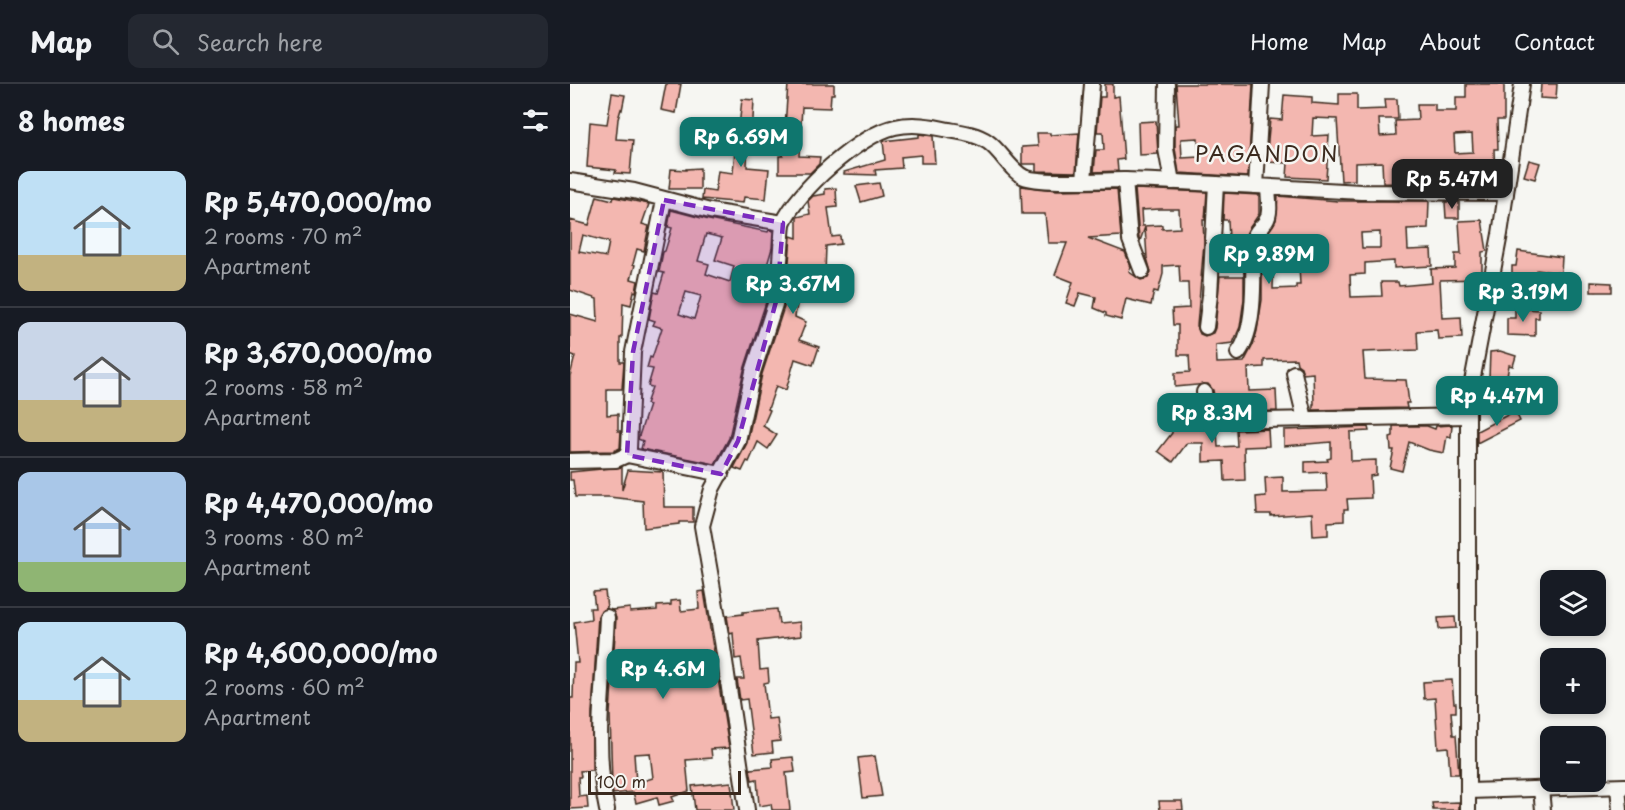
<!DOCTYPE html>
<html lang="en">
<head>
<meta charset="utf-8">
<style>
	body { margin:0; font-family:"Playpen Sans",sans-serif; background:#242831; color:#f1f3f6; height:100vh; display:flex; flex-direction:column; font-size:22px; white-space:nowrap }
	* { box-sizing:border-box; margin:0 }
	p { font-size:20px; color:#9ea1a6 }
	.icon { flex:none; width:33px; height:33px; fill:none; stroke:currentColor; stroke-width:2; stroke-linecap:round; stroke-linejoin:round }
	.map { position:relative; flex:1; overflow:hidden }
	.side { display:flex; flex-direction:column; background:#171b24; width:570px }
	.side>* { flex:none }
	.controls { position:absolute; left:970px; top:486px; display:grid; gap:12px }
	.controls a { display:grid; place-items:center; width:66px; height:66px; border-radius:12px; background:#171b24; box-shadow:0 3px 9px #0003; font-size:30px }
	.scale { position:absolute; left:18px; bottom:15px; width:153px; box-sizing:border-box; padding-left:6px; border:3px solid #3b2a1e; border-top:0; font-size:16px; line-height:21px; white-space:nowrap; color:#3b2a1e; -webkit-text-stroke:4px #f6f6f2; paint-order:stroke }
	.price { position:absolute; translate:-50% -51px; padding:0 14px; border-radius:12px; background:#0f766e; color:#fff; font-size:20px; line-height:39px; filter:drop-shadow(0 2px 3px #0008) }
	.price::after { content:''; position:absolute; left:50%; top:36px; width:18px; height:14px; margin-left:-9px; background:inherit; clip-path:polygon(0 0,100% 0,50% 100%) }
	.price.selected { background:#222; color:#fff }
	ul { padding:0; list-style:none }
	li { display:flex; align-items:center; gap:18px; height:150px; padding:0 18px }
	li+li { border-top:2px solid #363941 }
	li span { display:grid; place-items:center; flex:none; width:168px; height:120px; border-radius:12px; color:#555 }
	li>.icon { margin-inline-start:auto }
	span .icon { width:72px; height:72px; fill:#fffc; stroke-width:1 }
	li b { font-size:26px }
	h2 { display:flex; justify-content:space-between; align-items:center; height:72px; padding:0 18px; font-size:26px }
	header { display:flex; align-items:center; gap:36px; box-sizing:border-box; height:84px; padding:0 30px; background:#171b24; border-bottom:2px solid #363941 }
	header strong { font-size:28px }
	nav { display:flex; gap:33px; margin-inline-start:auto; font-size:21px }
	.search { width:420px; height:54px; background:#242831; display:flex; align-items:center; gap:15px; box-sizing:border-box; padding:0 21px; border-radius:12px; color:#9ea1a6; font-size:22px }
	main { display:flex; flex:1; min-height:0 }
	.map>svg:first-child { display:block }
	.building { fill:#f3b7b0; stroke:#3b2a1e; stroke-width:1.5; fill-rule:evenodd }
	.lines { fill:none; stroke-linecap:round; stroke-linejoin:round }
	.minor-casing { stroke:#3b2a1e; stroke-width:18 }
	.minor { stroke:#f6f6f2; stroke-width:14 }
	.marked { fill:#7b2cbf; fill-opacity:0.2; stroke:#7b2cbf; stroke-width:4.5; stroke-dasharray:12 8; stroke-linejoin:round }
	.labels { text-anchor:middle; stroke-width:5; stroke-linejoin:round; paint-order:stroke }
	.quarter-label { font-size:22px; letter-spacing:1.5px; fill:#3b2a1e; stroke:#f6f6f2 }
</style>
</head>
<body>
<header>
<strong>Map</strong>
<div class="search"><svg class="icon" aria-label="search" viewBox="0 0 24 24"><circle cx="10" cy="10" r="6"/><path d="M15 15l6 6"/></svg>Search here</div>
<nav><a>Home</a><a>Map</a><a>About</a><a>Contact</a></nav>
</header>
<main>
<section class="side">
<h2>8 homes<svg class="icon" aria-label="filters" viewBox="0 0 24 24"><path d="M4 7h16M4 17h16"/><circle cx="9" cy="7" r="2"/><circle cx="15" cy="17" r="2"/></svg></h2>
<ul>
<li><span style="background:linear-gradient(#bfe0f5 70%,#c2b280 0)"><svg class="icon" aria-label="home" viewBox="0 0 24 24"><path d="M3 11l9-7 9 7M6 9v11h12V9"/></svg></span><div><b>Rp 5,470,000/mo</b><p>2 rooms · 70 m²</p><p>Apartment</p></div></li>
<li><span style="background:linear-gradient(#c9d6e8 65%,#c2b280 0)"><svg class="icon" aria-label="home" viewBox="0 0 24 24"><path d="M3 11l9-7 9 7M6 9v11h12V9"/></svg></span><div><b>Rp 3,670,000/mo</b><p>2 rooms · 58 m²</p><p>Apartment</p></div></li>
<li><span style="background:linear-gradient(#a9c7e8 75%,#8fb573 0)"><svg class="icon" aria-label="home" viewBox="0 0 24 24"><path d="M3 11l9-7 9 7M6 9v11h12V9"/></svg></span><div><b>Rp 4,470,000/mo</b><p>3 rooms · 80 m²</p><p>Apartment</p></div></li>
<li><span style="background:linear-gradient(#bfe0f5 65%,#c2b280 0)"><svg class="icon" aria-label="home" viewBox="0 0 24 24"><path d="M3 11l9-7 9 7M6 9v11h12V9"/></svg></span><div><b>Rp 4,600,000/mo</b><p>2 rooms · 60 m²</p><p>Apartment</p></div></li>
</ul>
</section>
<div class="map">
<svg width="1055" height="726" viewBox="0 0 1055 726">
	<rect width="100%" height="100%" fill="#f6f6f2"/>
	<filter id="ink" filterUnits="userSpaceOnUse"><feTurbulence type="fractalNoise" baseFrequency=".0167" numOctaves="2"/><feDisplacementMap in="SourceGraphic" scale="12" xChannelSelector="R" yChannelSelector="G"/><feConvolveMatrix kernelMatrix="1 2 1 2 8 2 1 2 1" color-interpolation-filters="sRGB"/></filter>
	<g filter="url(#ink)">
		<!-- building -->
		<g class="building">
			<polygon points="96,0 111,0 106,29 91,26"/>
			<polygon points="218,0 264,0 264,10 261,10 260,24 232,23 229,72 250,73 249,80 240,89 209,89 209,72 213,72"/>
			<polygon points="535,0 543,0 543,13 549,12 554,75 547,76 548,87 524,88 526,66 534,66 533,48 527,48 530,13 535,13"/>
			<path d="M606 0H683L678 93 609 89 605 64V41H609ZM628 54 629 73 612 74 611 55Z"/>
			<path d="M896 0H934V36H927L928 65H924L925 94 882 95V100L813 99 812 78 785 79V96L771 97 767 35 743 34 742 52 759 51 756 95 717 93 718 79 696 78 700 35 712 36 714 11 742 13V19L769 21V10H787V26L816 25 815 15H827L828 35H809L810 52 826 51 825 37 848 36 847 20H865V27H886V13H896ZM902 50 903 68 885 69 884 51Z"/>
			<polygon points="971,0 987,0 986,15 970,14"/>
			<polygon points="42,9 55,11 52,26 51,25 48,35 46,55 63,56 60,90 45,89 46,86 17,83 20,38 37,40"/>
			<polygon points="172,15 184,16 182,53 178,53 177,83 199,85 196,115 174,113 173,119 132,115 133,106 145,108 148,87 163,89 166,53 168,53"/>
			<polygon points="586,37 588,70 569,71 568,38"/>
			<polygon points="467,49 480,49 480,51 509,49 506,88 466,87 466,80 452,80 452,63 468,62"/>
			<polygon points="349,50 363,52 365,79 351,79 351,71 331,73 332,84 305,86 306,91 274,90 274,88 315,76 313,57 349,53"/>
			<polygon points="959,76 970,79 965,95 954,92"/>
			<polygon points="130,84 130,105 99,105 101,85 116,86 116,85"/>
			<polygon points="309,99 312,112 291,118 286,102"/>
			<path d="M451 102 487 106 547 105 551 152 518 154 555 168 561 183 559 188 571 196 578 194 581 188 577 174 575 143 570 157 569 154 565 105 637 108 635 136H633L634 159 627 242 630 250 635 252 643 249 645 244 650 192H674L673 173 660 174 658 136H653L654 109 689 111V130L678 146 674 155V215L670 243 663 259 646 261 647 279 674 278 683 261 687 247 692 216V158L706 136 708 112 768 117H859L858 144 837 145 838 166 861 165 862 182 824 184V177L795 179V190L780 191 781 213 812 212 811 198H828L829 202 862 199 861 185 885 184V170H891L889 137 912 136 917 167 912 168V195L870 196 872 234 891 233 892 254 868 255 867 246 847 247 848 266 793 268 795 295 836 296 839 319H836L837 324 743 326V320H744L743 289 733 290 731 283 727 280 726 275 694 276V283L678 284 679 307 706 306 707 327 647 328 643 306 638 300 605 303V289L620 288 619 271H608V241H603L602 225 619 224 618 199H610L609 181 593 182V190L588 208 584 207 581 221 556 215 551 236 536 232V229L524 224 526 213 510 209 505 222 496 219 503 198 485 191 497 159H478L475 130H452ZM590 125H609L610 144 592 145V141L572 142 571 126ZM810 148V164H792L791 149ZM728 162 730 201H726V204L703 205 704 163Z"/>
			<polygon points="266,104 267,123 258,124 262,153 270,152 271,160 256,162 255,190 236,189 236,203 230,203 225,233 236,238 229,256 249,263 243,281 225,275 216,306 206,302 198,325 200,326 193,342 207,351 198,365 188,358 179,378 177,377 172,387 164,384 177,359 192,290 216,217 221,152 227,154 227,133 240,130 238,117 243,112 255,110 255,105"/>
			<path d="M27 112 43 116 44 113 79 120 72 140 79 142 74 167 67 165 63 180 65 181 61 195 68 197 66 208 64 207 61 221 53 219 52 254H50V278H54L52 305H37V331L48 330V347H51L50 364 44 367 0 368V292L5 272 0 270V230L28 238 27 215 0 206V136L19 141ZM13 151 39 158 36 173 9 168Z"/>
			<polygon points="875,118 889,118 889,134 876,134"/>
			<path d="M101 126 139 136 198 148 199 146 203 147 202 164 196 185 192 184 187 202 199 206 198 212 174 286 159 354 145 380 71 365 73 357 68 355 79 321 76 320 82 303 78 302 83 285 77 284 80 273 82 274 92 244 83 241 85 237 79 235 84 208 88 209 94 189 89 188 93 168 95 167 102 144 98 143ZM136 150 152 154 145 176 164 182 160 198 136 190 139 180 128 177ZM116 208 131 212 124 235 109 230Z"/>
			<polygon points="948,167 992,173 991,189 967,186 967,204 942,205 942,182 946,182"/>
			<polygon points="1021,198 1042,199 1042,208 1021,208"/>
			<polygon points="945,224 969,226 969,234 965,234 965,252 937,251 937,234 945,234"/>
			<polygon points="930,267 946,272 943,282 939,281 935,303 942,305 938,321 923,318 928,296 919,295 920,268"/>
			<polygon points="945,327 950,337 907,359 907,347"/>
			<polygon points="601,329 628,330 631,337 638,344 647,346 648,363 667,362 666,346 698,345 699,362 674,363 675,396 655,397 654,377 633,378 633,359 617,359 603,378 588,367 602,349"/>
			<polygon points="882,341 881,353 877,352 874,369 859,366 839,358 832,387 820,384 824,366 821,366 820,353 823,352 823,342 857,342 865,345 866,342"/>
			<polygon points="798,343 799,347 780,348 781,377 806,376 806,391 800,392 801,414 777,415 778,425 774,425 774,437 758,438 758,451 743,452 742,429 701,432 701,430 687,430 686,413 696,412 695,394 713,393 713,408 757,407 756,388 735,389 735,378 758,377 757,375 761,374 761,358 714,362 714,346"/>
			<polygon points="52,383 52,406 58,386 93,388 94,423 123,423 123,438 109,438 109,440 74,444 73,417 39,413 5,413 3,396 0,396 0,388"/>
			<polygon points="35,507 37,524 30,528 28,532 22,629 22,686 10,687 11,693 8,693 9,713 17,712 18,724 0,725 0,614 3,614 4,579 8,579 4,538 21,535 20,524 25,524 23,508"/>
			<path d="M134 507 159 664 141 665 142 674 116 676 119 707 102 713 104 717 89 721 87 713 66 719 63 708 43 710 42 701 40 630 46 534 42 526 60 524V528L87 526V522L101 521V517L110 516 111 527 129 525 128 508ZM80 669 83 694 66 699 64 670Z"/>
			<polygon points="207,525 209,540 230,538 231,552 188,557 190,586 198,585 199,598 194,599 198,635 207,634 210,657 202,658 203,668 184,670 177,615 170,616 167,595 174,595 171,574 165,575 163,549 160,550 157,532 173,530 173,528"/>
			<polygon points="885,533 886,544 869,545 868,534"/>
			<polygon points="882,596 884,619 886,619 886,628 881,628 883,651 886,651 889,690 880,690 878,663 868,664 865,614 854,615 853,598"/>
			<polygon points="305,672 312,712 293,714 288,674"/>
			<polygon points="223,673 225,688 216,689 220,726 202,726 201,720 189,722 187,695 182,696 180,685 203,683 202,675"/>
			<polygon points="161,698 164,726 125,726 122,702"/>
			<polygon points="589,717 612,717 613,726 590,726"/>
			<polygon points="889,718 889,726 863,726 862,719"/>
		</g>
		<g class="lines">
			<defs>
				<g id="minor">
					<polyline points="597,0 596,65 602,98"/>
					<polyline points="692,0 686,102 791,108 936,109"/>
					<polyline points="514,96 522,0"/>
					<polyline points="555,96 560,156 572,187"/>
					<polyline points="0,97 64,107 140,127 213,139"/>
					<polyline points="636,243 640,211 646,100"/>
					<path d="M668 269C687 245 683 187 683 157 685 146 691 145 696 137 702 128 698 113 698 103"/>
					<polyline points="724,289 735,335"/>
					<polyline points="634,308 637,331 644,337 898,332"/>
					<polyline points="57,371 151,390"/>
					<polyline points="0,377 46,376 57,371 59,365 63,268 94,116"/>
					<polyline points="1048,703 1050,726"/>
					<polyline points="971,705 973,726"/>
					<polyline points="899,707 1055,702"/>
					<path d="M37 726C23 661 34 598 37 533"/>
					<path d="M177 726 152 557 132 442 142 405 168 357 183 288 207 214 213 139C228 106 289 51 325 43 343 39 360 42 379 46 391 48 407 50 418 58 430 66 441 87 454 93 470 100 533 96 554 96 598 97 642 100 686 102"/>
					<polyline points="898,726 898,319 930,150 952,0"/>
				</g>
			</defs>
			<!-- minor casing -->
			<use href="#minor" class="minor-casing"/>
			<!-- minor -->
			<use href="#minor" class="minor"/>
		</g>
	</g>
	<!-- marked area -->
	<path class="marked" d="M94 116 213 139 207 214 168 357 151 390 57 371 63 268Z"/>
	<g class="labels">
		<!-- quarter labels -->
		<g class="quarter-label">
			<text x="697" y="78">PAGANDON</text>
		</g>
	</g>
</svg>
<div class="controls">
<a><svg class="icon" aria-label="layers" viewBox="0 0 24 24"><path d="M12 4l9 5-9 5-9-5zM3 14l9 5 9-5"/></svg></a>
<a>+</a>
<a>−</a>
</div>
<div class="scale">100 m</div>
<b class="price" style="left:171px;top:84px">Rp 6.69M</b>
<b class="price selected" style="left:882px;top:126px">Rp 5.47M</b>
<b class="price" style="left:699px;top:201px">Rp 9.89M</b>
<b class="price" style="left:223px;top:231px">Rp 3.67M</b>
<b class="price" style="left:953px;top:239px">Rp 3.19M</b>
<b class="price" style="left:927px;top:343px">Rp 4.47M</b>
<b class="price" style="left:642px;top:360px">Rp 8.3M</b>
<b class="price" style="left:93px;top:616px">Rp 4.6M</b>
</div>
</main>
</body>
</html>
